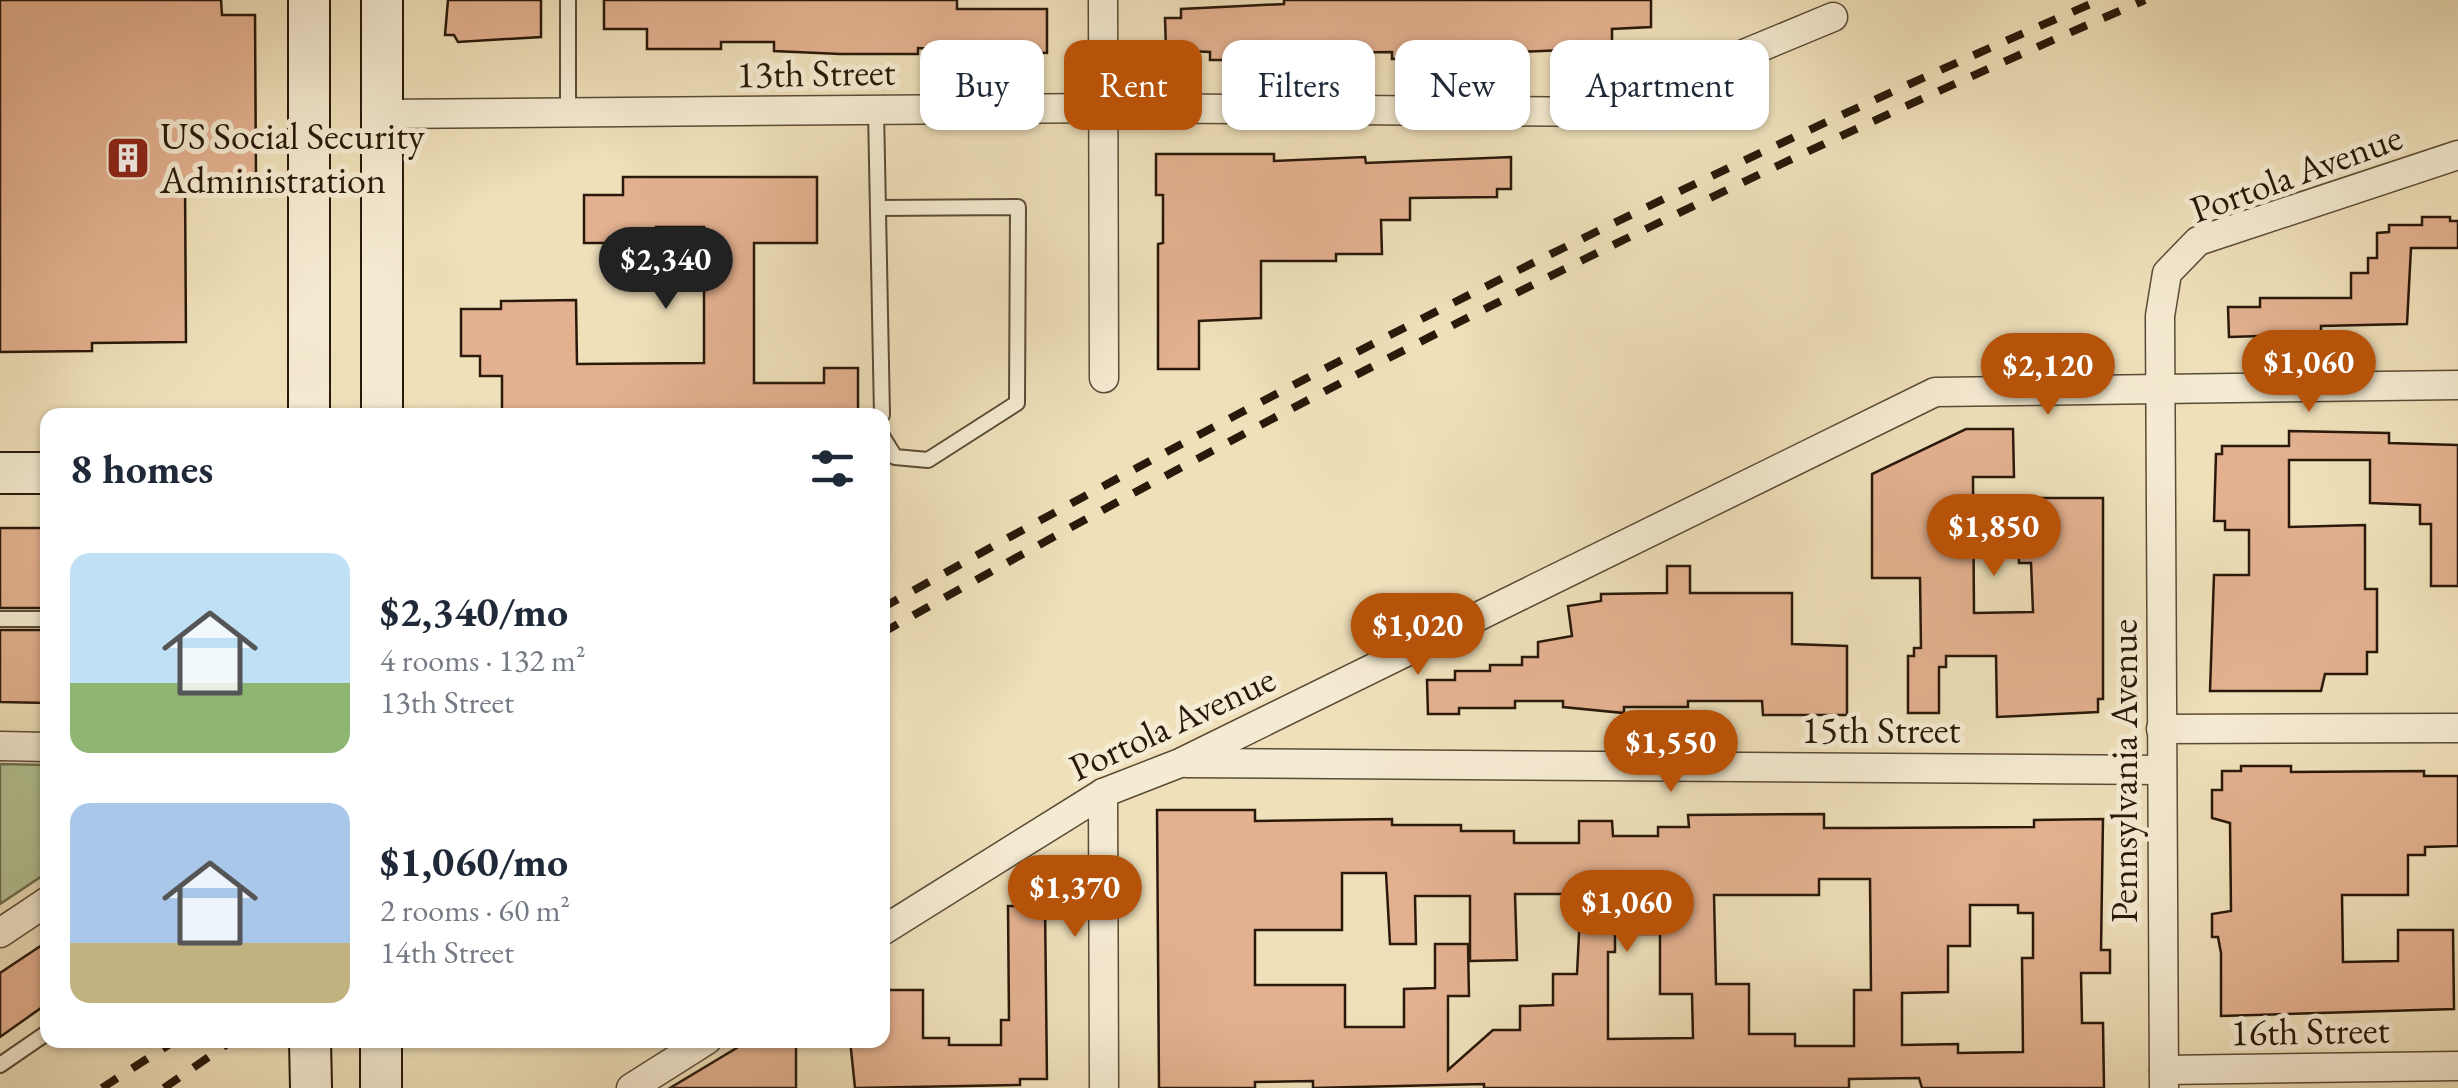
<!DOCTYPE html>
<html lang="en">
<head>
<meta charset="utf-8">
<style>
	body { margin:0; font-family:"EB Garamond",serif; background:#f6f6f7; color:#1f2937; height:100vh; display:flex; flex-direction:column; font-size:38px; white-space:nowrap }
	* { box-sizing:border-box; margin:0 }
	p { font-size:32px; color:#747a83 }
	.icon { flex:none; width:55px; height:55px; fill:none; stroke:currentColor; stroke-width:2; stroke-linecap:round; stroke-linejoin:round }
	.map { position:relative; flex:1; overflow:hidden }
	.panel { position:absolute; left:40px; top:408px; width:850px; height:640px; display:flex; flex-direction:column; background:#fff; border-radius:20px; box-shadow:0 2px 8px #0004 }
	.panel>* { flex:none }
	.banner { position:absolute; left:920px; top:40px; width:950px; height:90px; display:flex; gap:20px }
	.price { position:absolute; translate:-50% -85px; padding:0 22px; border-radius:35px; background:#b45309; color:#fff; font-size:32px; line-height:65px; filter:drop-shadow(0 2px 5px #0008) }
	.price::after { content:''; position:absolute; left:50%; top:60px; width:30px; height:22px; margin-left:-15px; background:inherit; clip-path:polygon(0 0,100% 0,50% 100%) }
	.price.selected { background:#222; color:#fff }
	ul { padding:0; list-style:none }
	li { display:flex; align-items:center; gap:30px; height:250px; padding:0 30px }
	li span { display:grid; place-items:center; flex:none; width:280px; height:200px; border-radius:20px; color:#555 }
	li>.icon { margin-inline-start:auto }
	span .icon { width:120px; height:120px; fill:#fffc; stroke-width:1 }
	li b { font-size:42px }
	h2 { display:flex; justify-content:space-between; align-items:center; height:120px; padding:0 30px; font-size:42px }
	.tag { padding:0 35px; border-radius:20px; background:#fff; box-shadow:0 2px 8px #0004; font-size:35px; line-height:90px }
	.tag.selected { background:#b45309; color:#fff }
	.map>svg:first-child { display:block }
	.green { fill:#b3c394; stroke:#6e6e4f; stroke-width:2.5 }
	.building { fill:#e4b190; stroke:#29190a; stroke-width:2.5; fill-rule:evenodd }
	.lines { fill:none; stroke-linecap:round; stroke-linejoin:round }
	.lane-casing { stroke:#5a4b36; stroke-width:18 }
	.street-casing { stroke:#5a4b36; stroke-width:31 }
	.secondary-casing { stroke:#29190a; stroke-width:44 }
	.lane { stroke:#f5ebd2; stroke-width:14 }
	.street { stroke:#f5ebd2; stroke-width:28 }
	.secondary { stroke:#f5ebd2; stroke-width:40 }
	.rail { stroke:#29190a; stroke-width:8; stroke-dasharray:18 18; stroke-linecap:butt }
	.labels { text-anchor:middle; stroke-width:10; stroke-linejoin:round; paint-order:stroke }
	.street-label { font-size:38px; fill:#29190a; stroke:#f5ebd2 }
	.poi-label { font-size:38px; fill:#29190a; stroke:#f5ebd2; text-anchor:start }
</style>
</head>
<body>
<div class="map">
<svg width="2458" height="1088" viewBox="0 0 2458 1088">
	<rect width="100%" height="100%" fill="#efe0ba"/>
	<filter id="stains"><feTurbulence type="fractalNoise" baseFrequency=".002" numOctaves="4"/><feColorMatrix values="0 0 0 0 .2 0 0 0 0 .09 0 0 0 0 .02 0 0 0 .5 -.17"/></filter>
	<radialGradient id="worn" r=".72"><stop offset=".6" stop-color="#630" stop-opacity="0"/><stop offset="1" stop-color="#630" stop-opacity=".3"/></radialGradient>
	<!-- green -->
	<polygon class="green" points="0,764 47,765 48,872 0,904"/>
	<!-- building -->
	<g class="building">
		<polygon points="0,0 221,0 222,15 255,15 256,180 185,180 186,342 92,343 92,351 0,352"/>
		<polygon points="448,0 541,0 541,37 458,42 454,35 445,35"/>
		<polygon points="604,0 957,0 957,9 1047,9 1047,53 918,48 918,54 840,54 774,51 774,42 721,42 721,49 647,49 647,29 604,29"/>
		<polygon points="1284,0 1651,0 1651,27 1612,29 1612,48 1474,54 1474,59 1392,59 1392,52 1316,53 1317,67 1287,67 1287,60 1210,60 1210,52 1166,50 1165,18 1181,18 1181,9 1284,4"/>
		<polygon points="1156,154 1274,154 1274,161 1365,157 1366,163 1511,157 1511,189 1497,189 1497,197 1410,198 1410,220 1381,220 1382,254 1336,254 1336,261 1261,261 1261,318 1199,321 1199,369 1158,369 1158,244 1163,243 1163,195 1156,195"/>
		<polygon points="623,177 817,177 817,243 754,243 754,383 824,383 824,368 858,368 858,415 502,414 502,376 480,376 480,356 461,356 461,309 501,309 501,301 576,300 577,364 704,363 704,227 656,227 656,243 584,243 584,195 623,195"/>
		<polygon points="2422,217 2450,217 2450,221 2458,221 2458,248 2411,248 2407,324 2321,326 2321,343 2260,343 2260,336 2229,337 2228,307 2260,307 2260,298 2351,298 2351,273 2368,273 2368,258 2377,258 2377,233 2389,232 2389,225 2422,225"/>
		<polygon points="1966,429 2013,429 2014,477 1973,477 1974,613 2033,612 2031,563 2019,563 2018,498 2103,498 2103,699 2098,699 2098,712 1997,717 1996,656 1946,656 1946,667 1939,667 1939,713 1908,713 1908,656 1914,656 1914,648 1921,648 1920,578 1872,578 1872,474"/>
		<polygon points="2289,431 2389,433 2389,443 2458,445 2458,586 2431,586 2431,524 2420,524 2420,505 2370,503 2370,460 2289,460 2289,527 2365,525 2365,589 2377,589 2377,652 2367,652 2367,674 2325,674 2321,691 2210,691 2214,575 2249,575 2249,530 2225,530 2225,521 2214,521 2216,454 2222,454 2222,446 2289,446"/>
		<rect x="0" y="528" width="48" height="80"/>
		<polygon points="1667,566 1690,566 1690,593 1792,593 1792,644 1847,646 1847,715 1763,715 1762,701 1688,701 1688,707 1624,707 1624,713 1563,707 1563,701 1515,701 1515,708 1459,708 1459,714 1428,714 1427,680 1455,680 1455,671 1490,671 1490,665 1522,665 1522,657 1538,657 1538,642 1572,636 1568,606 1601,601 1601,594 1667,593"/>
		<polygon points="0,630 48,630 48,703 0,702"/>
		<polygon points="2241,766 2291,766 2291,772 2424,771 2424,776 2458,776 2458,846 2425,847 2425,855 2408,855 2408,895 2342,895 2343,962 2398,961 2398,930 2453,930 2454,1009 2221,1016 2221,953 2218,937 2212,937 2212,914 2231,911 2230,823 2212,818 2212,790 2222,790 2222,771 2241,771"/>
		<path d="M1157 810H1255V821L1392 819V825H1461V831H1514V843H1579V821H1612L1613 836H1658V827H1689L1688 815 1824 814V828H1871L2034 827V820L2103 819 2101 950H2110V973H2081L2082 1023H2103L2104 1088H1922L1919 1078 1849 1079V1088H1484V1084L1313 1088V1081L1255 1082V1088H1159ZM1342 873H1386L1390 944H1416L1415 896H1470V961L1517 960 1515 894H1581L1577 974H1553V1005L1520 1006V1030H1493L1448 1070V996H1469L1468 944H1435V988L1404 989V1027H1345V985H1255V930H1342ZM1819 879H1870L1871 990H1854V1046H1795V1034H1749V984H1716L1714 895H1819ZM1970 905H2018V913H2033V958H2022L2023 1052 1958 1053V1044L1902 1045V993L1948 992V946H1970ZM1615 934H1660V994H1692L1693 1038 1608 1039V952H1615Z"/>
		<polygon points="1008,906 1045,906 1047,1079 1020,1079 1020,1085 855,1088 850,1040 882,1040 882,990 923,990 923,1038 949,1038 949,1045 1001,1045 1001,1020 1009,1020"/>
		<polygon points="48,941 48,1003 0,1037 0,973"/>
		<polygon points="750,1040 796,1040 796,1088 670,1088"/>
	</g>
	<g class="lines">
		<defs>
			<g id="lane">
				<polyline points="568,0 568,113"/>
				<polyline points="876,110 882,415"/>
				<polyline points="878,208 1018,207 1017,403 928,460 895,457 882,436"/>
				<polyline points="0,619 48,619"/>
				<polyline points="0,1065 48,1032"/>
			</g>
			<g id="street">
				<polyline points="1103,0 1104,378"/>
				<polyline points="382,114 1102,108 1604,112 1833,17"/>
				<polyline points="2161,729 2458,728"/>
				<polyline points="0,746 48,747"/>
				<polyline points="1187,763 2162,770"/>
				<polyline points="1103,793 1104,1088"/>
				<polyline points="882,931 1103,793 1180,763 1935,392 2458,385"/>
				<polyline points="0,933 48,901"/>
				<polyline points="2164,1070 2458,1066"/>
				<polyline points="631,1088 707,1040"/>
				<polyline points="2164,1088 2160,316 2167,273 2198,241 2458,155"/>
			</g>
			<g id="secondary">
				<polyline points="309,0 309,415"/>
				<polyline points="382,0 382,415"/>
				<polyline points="0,473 48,473"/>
				<polyline points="310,1040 311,1088"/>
				<polyline points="381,1088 381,1040"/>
			</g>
		</defs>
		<!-- lane casing -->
		<use href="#lane" class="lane-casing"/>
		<!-- street casing -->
		<use href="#street" class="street-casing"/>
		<!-- secondary casing -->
		<use href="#secondary" class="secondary-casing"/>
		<!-- lane -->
		<use href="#lane" class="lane"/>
		<!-- street -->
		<use href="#street" class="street"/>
		<!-- secondary -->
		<use href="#secondary" class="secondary"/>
		<!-- rail -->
		<g class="rail">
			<path d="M882 608C1278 386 1683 179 2100 0"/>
			<path d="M882 633C1292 400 1712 186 2145 0"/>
			<polyline points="102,1088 176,1040"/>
			<polyline points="164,1088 233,1040"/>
		</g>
	</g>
	<!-- icons -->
	<defs>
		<symbol id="building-square" viewBox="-11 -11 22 22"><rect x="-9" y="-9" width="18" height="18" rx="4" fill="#8f2418" stroke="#f5ebd2"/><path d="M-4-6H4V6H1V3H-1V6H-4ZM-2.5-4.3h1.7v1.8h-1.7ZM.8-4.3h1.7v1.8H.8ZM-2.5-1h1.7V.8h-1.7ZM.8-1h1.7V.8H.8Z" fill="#fff"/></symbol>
	</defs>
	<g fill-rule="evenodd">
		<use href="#building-square" x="103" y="133" width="50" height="50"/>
	</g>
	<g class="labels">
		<!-- street labels -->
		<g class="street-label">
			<text transform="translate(816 73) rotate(-1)" y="13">13th Street</text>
			<text transform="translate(2296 173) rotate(-20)" y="13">Portola Avenue</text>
			<text transform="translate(1172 723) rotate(-25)" y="13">Portola Avenue</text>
			<text x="1881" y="743">15th Street</text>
			<text transform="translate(2124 771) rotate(-90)" y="13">Pennsylvania Avenue</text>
			<text transform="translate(2310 1031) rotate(-1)" y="13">16th Street</text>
		</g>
		<!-- poi labels -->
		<g class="poi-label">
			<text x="160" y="149">US Social Security<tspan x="160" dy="44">Administration</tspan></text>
		</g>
	</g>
	<rect width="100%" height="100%" filter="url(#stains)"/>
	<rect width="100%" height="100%" fill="url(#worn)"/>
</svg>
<b class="price selected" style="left:666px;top:312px">$2,340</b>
<b class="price" style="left:2309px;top:415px">$1,060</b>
<b class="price" style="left:2048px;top:418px">$2,120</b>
<b class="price" style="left:1994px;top:579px">$1,850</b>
<b class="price" style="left:1418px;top:678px">$1,020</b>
<b class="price" style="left:1671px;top:795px">$1,550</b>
<b class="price" style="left:1075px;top:940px">$1,370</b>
<b class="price" style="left:1627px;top:955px">$1,060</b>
<div class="banner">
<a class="tag">Buy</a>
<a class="tag selected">Rent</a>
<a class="tag">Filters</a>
<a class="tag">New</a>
<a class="tag">Apartment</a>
</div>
<section class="panel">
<h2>8 homes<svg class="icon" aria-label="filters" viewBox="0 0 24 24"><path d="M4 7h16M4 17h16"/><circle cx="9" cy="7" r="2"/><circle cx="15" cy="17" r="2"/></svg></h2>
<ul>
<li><span style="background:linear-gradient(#bfe0f5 65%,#8fb573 0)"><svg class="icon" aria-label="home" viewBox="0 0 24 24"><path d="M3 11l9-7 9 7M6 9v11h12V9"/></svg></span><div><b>$2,340/mo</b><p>4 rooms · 132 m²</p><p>13th Street</p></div></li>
<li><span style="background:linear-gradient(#a9c7e8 70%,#c2b280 0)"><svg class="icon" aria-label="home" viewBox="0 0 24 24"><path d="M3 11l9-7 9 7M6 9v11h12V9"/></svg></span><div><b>$1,060/mo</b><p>2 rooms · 60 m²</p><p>14th Street</p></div></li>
</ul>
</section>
</div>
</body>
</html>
